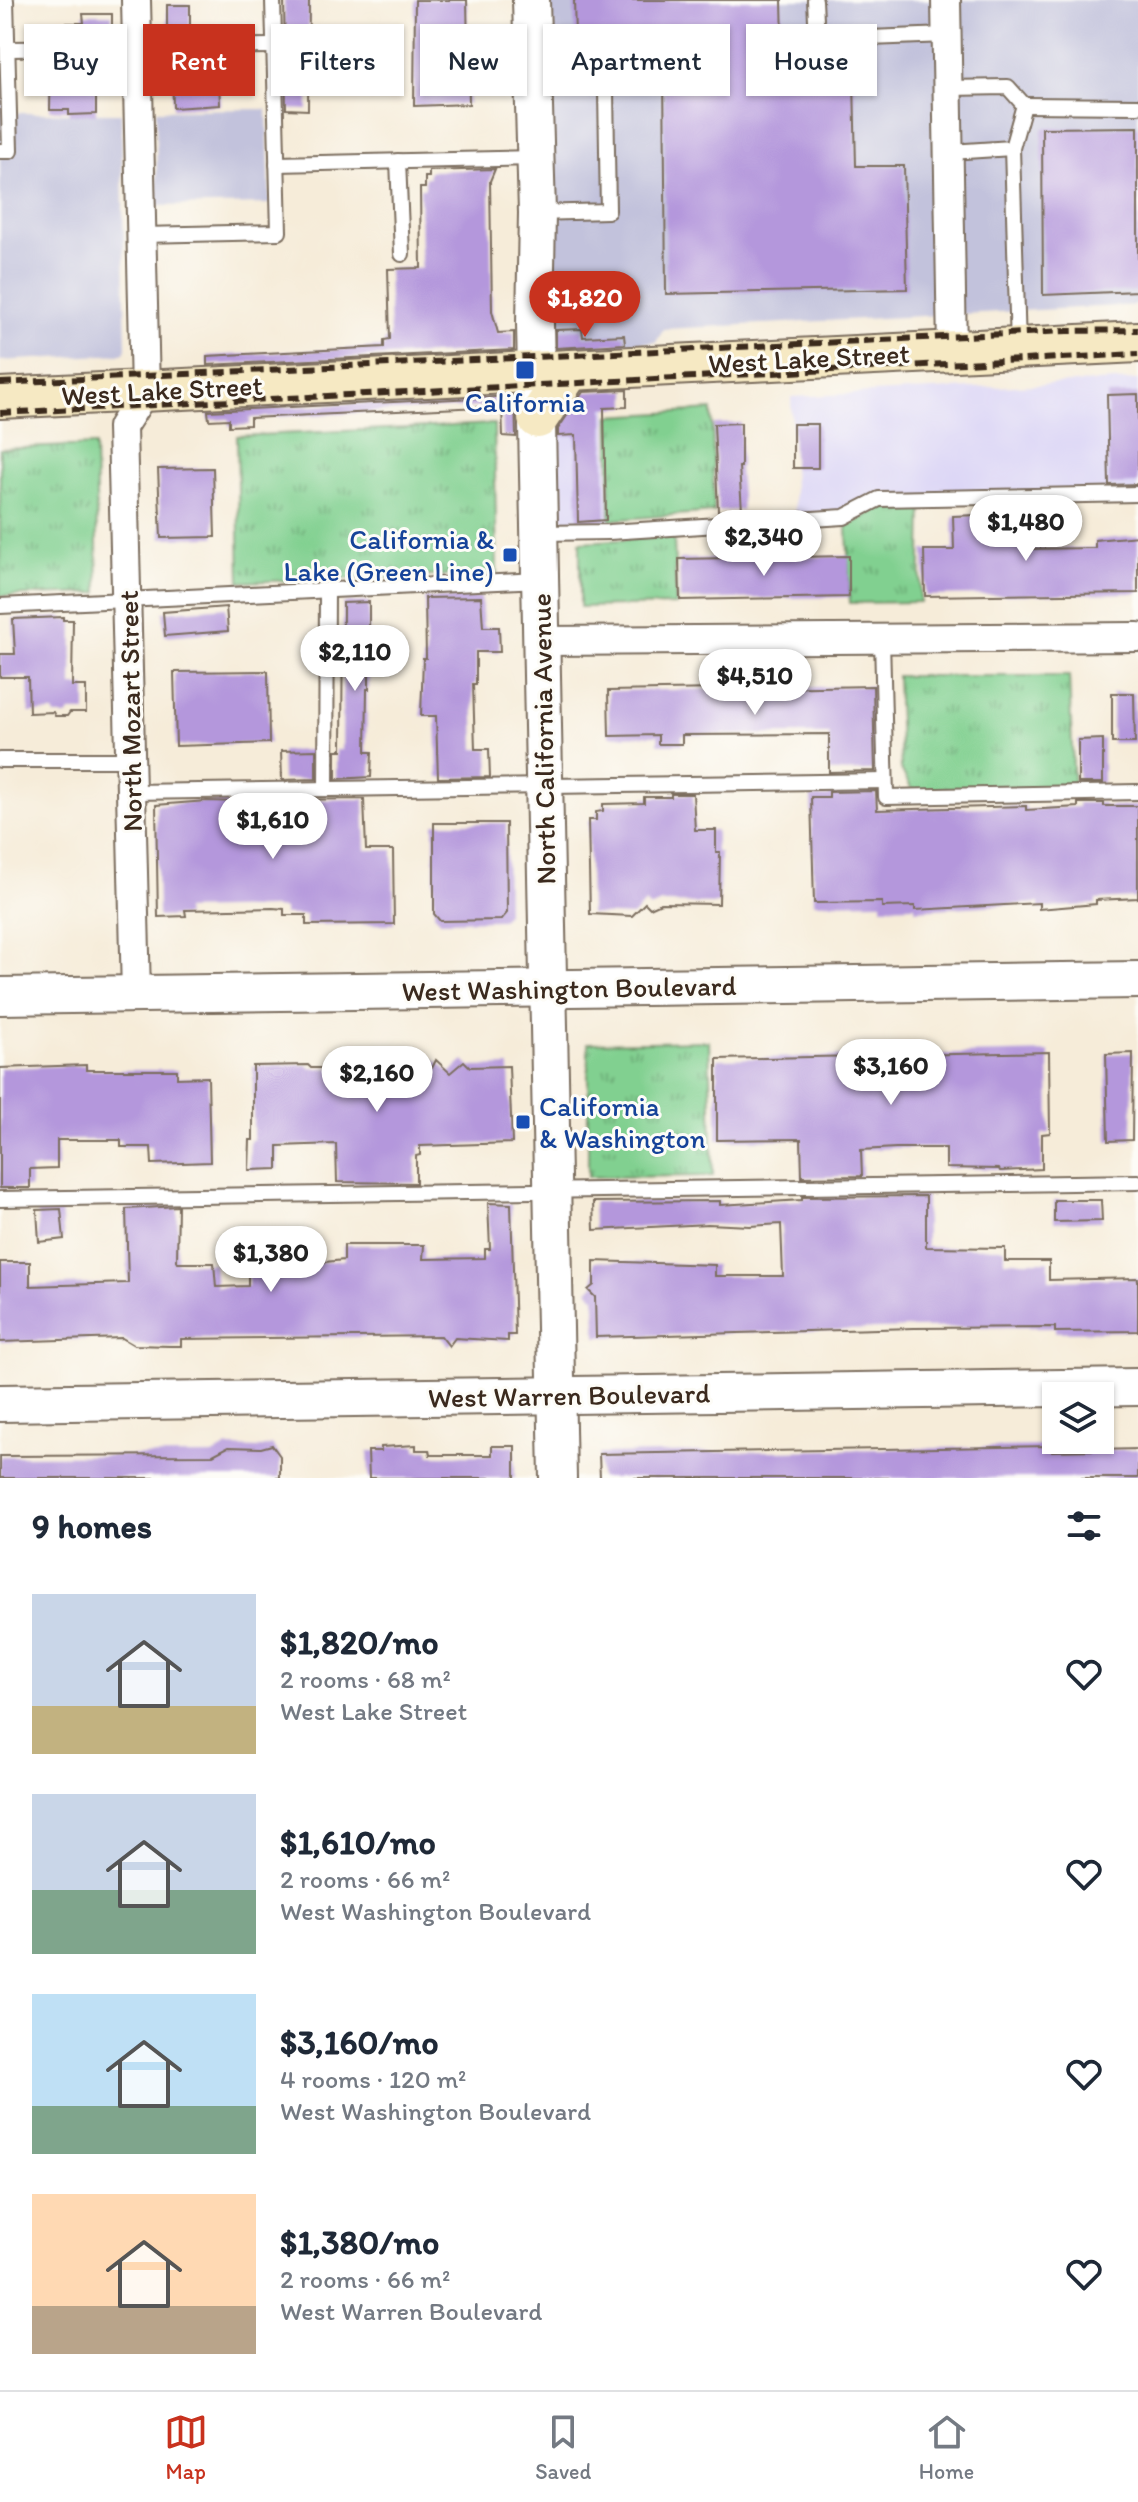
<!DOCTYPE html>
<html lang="en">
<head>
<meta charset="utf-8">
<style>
	body { margin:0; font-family:Itim,sans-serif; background:#f2f2f3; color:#1f2937; height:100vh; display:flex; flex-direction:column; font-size:30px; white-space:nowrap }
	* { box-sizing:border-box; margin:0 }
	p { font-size:26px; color:#747a83 }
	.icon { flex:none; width:44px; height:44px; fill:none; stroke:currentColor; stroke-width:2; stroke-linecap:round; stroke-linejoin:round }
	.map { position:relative; height:1478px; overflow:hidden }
	.side { display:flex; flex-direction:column; background:#fff; flex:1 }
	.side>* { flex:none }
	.hud { position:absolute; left:24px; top:24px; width:1090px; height:72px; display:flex; gap:16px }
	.fabs { position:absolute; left:1042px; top:1382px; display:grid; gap:16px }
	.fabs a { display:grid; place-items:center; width:72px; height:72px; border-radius:0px; background:#fff; box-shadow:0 2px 6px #0004; font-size:40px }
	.price { position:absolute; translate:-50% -68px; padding:0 18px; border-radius:28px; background:#fff; color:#222; font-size:26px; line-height:52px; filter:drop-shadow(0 2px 4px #0008) }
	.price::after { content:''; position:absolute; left:50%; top:48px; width:24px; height:18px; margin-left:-12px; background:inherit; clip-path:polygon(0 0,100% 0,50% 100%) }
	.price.current { background:#c8321e; color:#fff }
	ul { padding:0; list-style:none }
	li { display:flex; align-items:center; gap:24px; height:200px; padding:0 32px }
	li span { display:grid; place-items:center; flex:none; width:224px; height:160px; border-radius:0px; color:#555 }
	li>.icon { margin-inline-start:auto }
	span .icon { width:96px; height:96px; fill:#fffc; stroke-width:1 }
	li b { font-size:34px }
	h2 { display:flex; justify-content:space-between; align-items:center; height:96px; padding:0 32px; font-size:34px }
	.chip { padding:0 28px; border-radius:0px; background:#fff; box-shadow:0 2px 6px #0004; font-size:28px; line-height:72px }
	.chip.current { background:#c8321e; color:#fff }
	.tabs { display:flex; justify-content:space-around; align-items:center; height:112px; border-top:2px solid #e0e1e3; background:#fff; font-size:22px; color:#747a83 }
	.tabs a { display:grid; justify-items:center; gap:4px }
	.tabs .current { color:#c8321e }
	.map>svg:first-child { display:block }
	.built { fill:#dcd6f6 }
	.industrial { fill:#c2c2dc }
	.grass { fill:url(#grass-tufts); stroke:#5e7d57; stroke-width:2 }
	.building { fill:#b497dc }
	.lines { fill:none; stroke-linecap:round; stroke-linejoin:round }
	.service-casing { stroke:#7c6e5f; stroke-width:18 }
	.minor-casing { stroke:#7c6e5f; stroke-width:32 }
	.tertiary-casing { stroke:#7c6e5f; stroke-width:40 }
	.secondary-casing { stroke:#7c6e5f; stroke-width:44 }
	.service { stroke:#fff; stroke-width:14 }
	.minor { stroke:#fff; stroke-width:28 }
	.tertiary { stroke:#fff; stroke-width:36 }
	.secondary { stroke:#f6e9c3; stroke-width:40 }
	.rail { stroke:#3b2a1e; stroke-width:6; stroke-dasharray:12 6; stroke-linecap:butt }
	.transit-dot { fill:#1a4fb4; stroke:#fdfcf7; stroke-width:3 }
	.labels { text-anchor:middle; stroke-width:6; stroke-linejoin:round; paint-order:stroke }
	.street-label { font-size:28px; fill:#3b2a1e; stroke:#fdfcf7 }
	.transit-label { font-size:28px; fill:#164399; stroke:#fdfcf7 }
</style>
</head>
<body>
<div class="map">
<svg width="1138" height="1478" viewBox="0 0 1138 1478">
	<defs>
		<pattern id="grass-tufts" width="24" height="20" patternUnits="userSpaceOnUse" patternTransform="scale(2)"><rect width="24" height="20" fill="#81d090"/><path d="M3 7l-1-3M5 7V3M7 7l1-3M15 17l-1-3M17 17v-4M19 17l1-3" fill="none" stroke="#6ba975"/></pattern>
	</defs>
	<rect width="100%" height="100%" fill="#fdfcf7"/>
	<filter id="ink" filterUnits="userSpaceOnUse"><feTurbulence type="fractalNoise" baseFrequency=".0125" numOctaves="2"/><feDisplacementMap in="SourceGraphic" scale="16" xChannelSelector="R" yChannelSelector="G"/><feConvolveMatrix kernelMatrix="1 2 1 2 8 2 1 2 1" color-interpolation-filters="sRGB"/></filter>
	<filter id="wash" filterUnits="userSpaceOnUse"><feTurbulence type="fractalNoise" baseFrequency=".006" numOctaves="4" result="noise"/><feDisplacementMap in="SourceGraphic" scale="32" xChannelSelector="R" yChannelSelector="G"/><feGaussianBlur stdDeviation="1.8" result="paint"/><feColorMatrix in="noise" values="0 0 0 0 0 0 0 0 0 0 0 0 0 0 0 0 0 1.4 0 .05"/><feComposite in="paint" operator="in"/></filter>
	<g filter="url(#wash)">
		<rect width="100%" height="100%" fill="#f6ecd9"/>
		<!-- built -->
		<g class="built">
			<polygon points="1138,380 1138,494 879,499 844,517 795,521 791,397"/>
			<polygon points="607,393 609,532 564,532 563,519 557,507 556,400 561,394"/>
		</g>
		<!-- industrial -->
		<g class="industrial">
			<polygon points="0,0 13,113 121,113 126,347 125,352 120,354 0,361"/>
			<polygon points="547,0 1138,0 1138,305 664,329 656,342 561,346 556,341"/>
			<polygon points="267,109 270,204 157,206 156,110"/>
		</g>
		<!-- grass -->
		<g class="grass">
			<polygon points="712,410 714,512 610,520 610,416"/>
			<polygon points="494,424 497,574 240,582 237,436"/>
			<polygon points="95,445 98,593 0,596 0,449"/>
			<polygon points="880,508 922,509 920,602 850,603 847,527"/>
			<polygon points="674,537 676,605 580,607 580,542"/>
			<polygon points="897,676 1069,676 1074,792 913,792 901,769"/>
			<polygon points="709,1041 713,1176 588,1177 588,1043"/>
		</g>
		<g id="blocks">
			<!-- building -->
			<g class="building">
				<polygon points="284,0 309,0 308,110 286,109"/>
				<polygon points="415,0 467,0 469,104 414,106"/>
				<polygon points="574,0 782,0 784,84 854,82 856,166 904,166 907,289 666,294 664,71 576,73"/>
				<rect x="167" y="5" width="23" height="26"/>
				<polygon points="83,14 112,14 112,38 51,39 51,23 84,23"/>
				<polygon points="96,58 96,114 69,115 69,110 50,110 51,59"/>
				<polygon points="218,58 220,105 173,108 172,59"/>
				<polygon points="1138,127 1138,291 1043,295 1042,128"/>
				<polygon points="495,169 490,181 492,311 498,333 514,332 514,350 207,365 207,356 384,347 384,340 390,339 388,269 421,268 420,188 425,188 425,177 429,177 429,171"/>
				<polygon points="582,329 583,337 624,335 625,344 556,348 556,330"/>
				<polygon points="627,390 627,407 604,408 606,520 578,522 576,435 558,436 558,429 583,392"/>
				<polygon points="1138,394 1138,484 1109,485 1107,395"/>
				<polygon points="515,396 516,437 503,436 502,406 250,418 250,425 229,426 229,419 209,420 208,411"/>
				<polygon points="741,423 741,467 739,467 742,510 718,511 714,424"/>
				<rect x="793" y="424" width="25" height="44"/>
				<polygon points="213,468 215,537 161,538 158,469"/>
				<polygon points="1003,514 1025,514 1024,549 1095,548 1095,540 1138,536 1138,593 925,596 924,550 954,550 953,516"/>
				<polygon points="849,556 849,597 680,600 679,559"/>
				<polygon points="481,597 483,627 499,627 500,652 476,652 476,684 473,684 475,749 489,749 490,777 438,778 436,716 421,716 423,658 426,658 425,598"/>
				<polygon points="369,602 369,689 367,689 366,752 372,752 371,777 336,779 336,750 342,750 343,603"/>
				<polygon points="226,607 228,631 165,636 163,612"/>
				<polygon points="63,617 63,620 73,620 72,686 86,686 86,712 70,712 67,716 55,716 53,712 29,713 28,677 0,677 0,654 15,654 13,619"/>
				<polygon points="268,671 269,743 176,746 174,672"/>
				<polygon points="873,686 875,771 829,772 829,734 682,735 682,744 658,744 658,735 609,736 608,691"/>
				<polygon points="1112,693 1134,693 1135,743 1112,743"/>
				<polygon points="1103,739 1103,783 1078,783 1078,740"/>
				<polygon points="316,750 316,779 282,780 281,751"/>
				<polygon points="876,791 877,810 1026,806 1026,810 1078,807 1078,803 1104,803 1104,806 1138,806 1138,898 1096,900 1096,904 1039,909 1039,903 915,910 915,906 882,907 882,902 814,903 811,797 829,797 829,792"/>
				<polygon points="671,794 693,794 695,830 716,830 716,852 720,852 719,904 661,903 650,908 645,903 632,916 590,914 588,820 596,820 596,812 603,811 603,804 644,803 644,797 671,797"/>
				<polygon points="364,799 366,850 393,850 394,924 306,925 306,915 284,915 284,909 273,908 185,910 186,916 158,917 156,805 207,801 275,803 282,800"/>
				<polygon points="434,823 506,823 507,913 501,920 440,921 434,914"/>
				<polygon points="1049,1052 1050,1133 1042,1134 1042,1169 1000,1171 999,1169 946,1168 946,1148 896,1148 861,1150 862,1176 802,1177 801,1139 717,1140 717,1059"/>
				<polygon points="1133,1053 1132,1140 1108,1141 1106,1054"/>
				<polygon points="436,1060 450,1073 464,1061 470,1067 509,1066 512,1143 420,1146 420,1155 416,1156 416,1183 337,1182 336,1144 278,1146 278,1169 249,1170 250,1140 253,1140 253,1066 308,1065 311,1068 333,1068 337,1063 363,1065 363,1061 391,1061 391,1070 432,1068"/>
				<polygon points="86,1065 86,1070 177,1070 177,1078 208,1077 210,1162 152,1164 151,1147 121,1147 121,1140 57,1140 57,1168 30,1169 30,1188 0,1188 0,1068"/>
				<polygon points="926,1196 926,1247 1005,1248 1005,1261 1049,1261 1049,1280 1138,1278 1138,1331 1055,1332 1055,1327 914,1328 596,1337 595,1297 588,1290 594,1285 594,1261 715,1265 715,1276 783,1276 781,1224 750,1226 708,1224 594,1230 593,1202 720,1201 720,1205 802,1200 802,1197"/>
				<polygon points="1054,1200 1101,1200 1102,1221 1054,1222"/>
				<polygon points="488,1203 511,1204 515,1335 508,1335 508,1341 455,1338 449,1346 441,1336 181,1339 181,1346 170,1346 134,1345 122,1338 0,1342 0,1262 30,1262 30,1286 128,1283 126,1209 178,1206 177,1261 178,1263 214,1263 216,1287 248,1286 248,1263 305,1264 344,1260 344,1245 424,1245 423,1259 485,1258 485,1249 490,1249"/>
				<polygon points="61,1209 64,1239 39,1242 37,1210"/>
				<polygon points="272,1445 280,1456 280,1478 0,1478 0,1456 213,1455 228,1447 261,1448"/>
				<polygon points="416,1445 416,1450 429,1450 430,1455 492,1455 492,1446 515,1446 515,1478 369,1478 368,1451 381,1451 381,1447"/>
				<polygon points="1052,1446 1052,1451 1138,1449 1138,1478 600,1478 599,1454"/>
			</g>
		</g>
	</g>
	<g filter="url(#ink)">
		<use href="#blocks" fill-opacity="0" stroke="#7c6e5f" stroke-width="2"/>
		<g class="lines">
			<defs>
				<g id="service">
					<polyline points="815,0 817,40 947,35"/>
					<polyline points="8,49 274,46"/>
					<polyline points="948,88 1008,87 1024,105 1012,148 950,152"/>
					<polyline points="1024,105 1138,106"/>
					<polyline points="1012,148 1018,347"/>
					<polyline points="0,151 10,151 6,0"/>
					<polyline points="398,161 402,254"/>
					<polyline points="277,164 536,158"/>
					<polyline points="537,213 608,211 606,91"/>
					<polyline points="142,235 279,232 273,0"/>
					<polyline points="540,533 609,532 844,517 879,499 1138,494"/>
					<polyline points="0,606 539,580"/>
					<polyline points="882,639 886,797 1138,792"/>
					<polyline points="0,760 131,760"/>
					<polyline points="326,789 327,590"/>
					<polyline points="132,792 885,781"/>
					<polyline points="0,1199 1138,1182"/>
				</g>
				<g id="minor">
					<polyline points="946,0 952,351"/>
					<polyline points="541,641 1138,637"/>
					<polyline points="136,994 122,427 145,391 136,0"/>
				</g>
				<g id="tertiary">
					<polyline points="531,0 537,213 535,324 558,1478"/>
					<polyline points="0,996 1138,980"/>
					<polyline points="0,1403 1138,1387"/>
				</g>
				<g id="secondary">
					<polyline points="0,398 1138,342"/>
					<polyline points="538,418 570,370"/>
				</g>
			</defs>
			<!-- service casing -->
			<use href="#service" class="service-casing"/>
			<!-- minor casing -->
			<use href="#minor" class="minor-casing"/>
			<!-- tertiary casing -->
			<use href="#tertiary" class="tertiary-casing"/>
			<!-- secondary casing -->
			<use href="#secondary" class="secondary-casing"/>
			<!-- service -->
			<use href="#service" class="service"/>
			<!-- minor -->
			<use href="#minor" class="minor"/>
			<!-- tertiary -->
			<use href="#tertiary" class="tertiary"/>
			<!-- secondary -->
			<use href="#secondary" class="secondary"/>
			<!-- rail -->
			<g class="rail">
				<polyline points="0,383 1067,331 1138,330"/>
				<polyline points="0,413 1138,354"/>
			</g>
		</g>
	</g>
	<!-- markers -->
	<g class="transit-dot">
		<rect x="515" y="360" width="20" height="20" rx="4"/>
		<rect x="502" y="547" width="16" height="16" rx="4"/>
		<rect x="515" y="1114" width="16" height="16" rx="4"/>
	</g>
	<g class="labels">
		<!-- street labels -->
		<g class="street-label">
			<text transform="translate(809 358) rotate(-3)" y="10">West Lake Street</text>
			<text transform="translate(162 390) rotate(-3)" y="10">West Lake Street</text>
			<text transform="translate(130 711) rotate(-91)" y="10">North Mozart Street</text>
			<text transform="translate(543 739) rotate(-91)" y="10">North California Avenue</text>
			<text transform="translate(569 988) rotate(-1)" y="10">West Washington Boulevard</text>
			<text transform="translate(569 1395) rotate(-1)" y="10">West Warren Boulevard</text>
		</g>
		<!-- transit labels -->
		<g class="transit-label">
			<text x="525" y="412">California</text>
			<text x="494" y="549" text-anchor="end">California &amp;<tspan x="494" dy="32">Lake (Green Line)</tspan></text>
			<text x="539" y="1116" text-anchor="start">California<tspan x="539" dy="32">&amp; Washington</tspan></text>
		</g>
	</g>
</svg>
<div class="fabs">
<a><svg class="icon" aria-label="layers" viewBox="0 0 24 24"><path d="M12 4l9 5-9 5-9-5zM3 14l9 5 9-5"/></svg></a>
</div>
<b class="price current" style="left:585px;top:339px">$1,820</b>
<b class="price" style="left:1026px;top:563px">$1,480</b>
<b class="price" style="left:764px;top:578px">$2,340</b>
<b class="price" style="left:355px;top:693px">$2,110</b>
<b class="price" style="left:755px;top:717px">$4,510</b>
<b class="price" style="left:273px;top:861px">$1,610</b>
<b class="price" style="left:891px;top:1107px">$3,160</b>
<b class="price" style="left:377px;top:1114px">$2,160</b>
<b class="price" style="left:271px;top:1294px">$1,380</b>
<div class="hud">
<a class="chip">Buy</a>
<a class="chip current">Rent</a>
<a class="chip">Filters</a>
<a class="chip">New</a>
<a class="chip">Apartment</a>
<a class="chip">House</a>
</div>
</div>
<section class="side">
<h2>9 homes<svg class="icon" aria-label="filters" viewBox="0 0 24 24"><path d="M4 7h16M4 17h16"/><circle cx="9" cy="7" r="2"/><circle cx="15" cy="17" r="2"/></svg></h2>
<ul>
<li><span style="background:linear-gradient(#c9d6e8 70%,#c2b280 0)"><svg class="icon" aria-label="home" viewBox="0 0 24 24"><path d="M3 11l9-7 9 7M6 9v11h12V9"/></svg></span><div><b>$1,820/mo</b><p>2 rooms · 68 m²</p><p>West Lake Street</p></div><svg class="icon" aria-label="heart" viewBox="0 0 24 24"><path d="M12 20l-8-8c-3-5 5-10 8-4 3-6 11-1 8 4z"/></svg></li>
<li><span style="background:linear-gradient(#c9d6e8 60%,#7fa58c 0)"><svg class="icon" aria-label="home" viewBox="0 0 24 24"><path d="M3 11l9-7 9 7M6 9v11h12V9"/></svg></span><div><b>$1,610/mo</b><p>2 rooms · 66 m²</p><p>West Washington Boulevard</p></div><svg class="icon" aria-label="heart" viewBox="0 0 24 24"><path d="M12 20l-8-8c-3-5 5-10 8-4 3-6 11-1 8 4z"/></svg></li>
<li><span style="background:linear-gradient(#bfe0f5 70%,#7fa58c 0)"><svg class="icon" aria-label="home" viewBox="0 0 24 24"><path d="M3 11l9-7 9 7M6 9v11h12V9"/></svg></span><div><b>$3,160/mo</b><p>4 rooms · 120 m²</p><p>West Washington Boulevard</p></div><svg class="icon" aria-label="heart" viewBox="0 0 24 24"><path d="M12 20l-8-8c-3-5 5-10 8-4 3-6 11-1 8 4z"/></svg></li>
<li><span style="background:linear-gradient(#ffd9b3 70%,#b9a48a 0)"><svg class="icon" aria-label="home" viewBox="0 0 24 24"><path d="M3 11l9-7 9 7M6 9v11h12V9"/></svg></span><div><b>$1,380/mo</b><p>2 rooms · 66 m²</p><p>West Warren Boulevard</p></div><svg class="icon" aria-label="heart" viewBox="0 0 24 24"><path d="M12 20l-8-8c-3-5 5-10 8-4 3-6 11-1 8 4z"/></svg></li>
</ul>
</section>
<nav class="tabs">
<a class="current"><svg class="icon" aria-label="map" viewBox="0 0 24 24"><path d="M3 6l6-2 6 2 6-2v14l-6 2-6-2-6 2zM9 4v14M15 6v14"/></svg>Map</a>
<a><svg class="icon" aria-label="saved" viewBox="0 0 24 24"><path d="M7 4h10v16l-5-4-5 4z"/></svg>Saved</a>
<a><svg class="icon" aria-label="home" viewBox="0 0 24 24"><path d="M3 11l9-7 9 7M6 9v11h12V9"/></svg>Home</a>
</nav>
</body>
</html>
